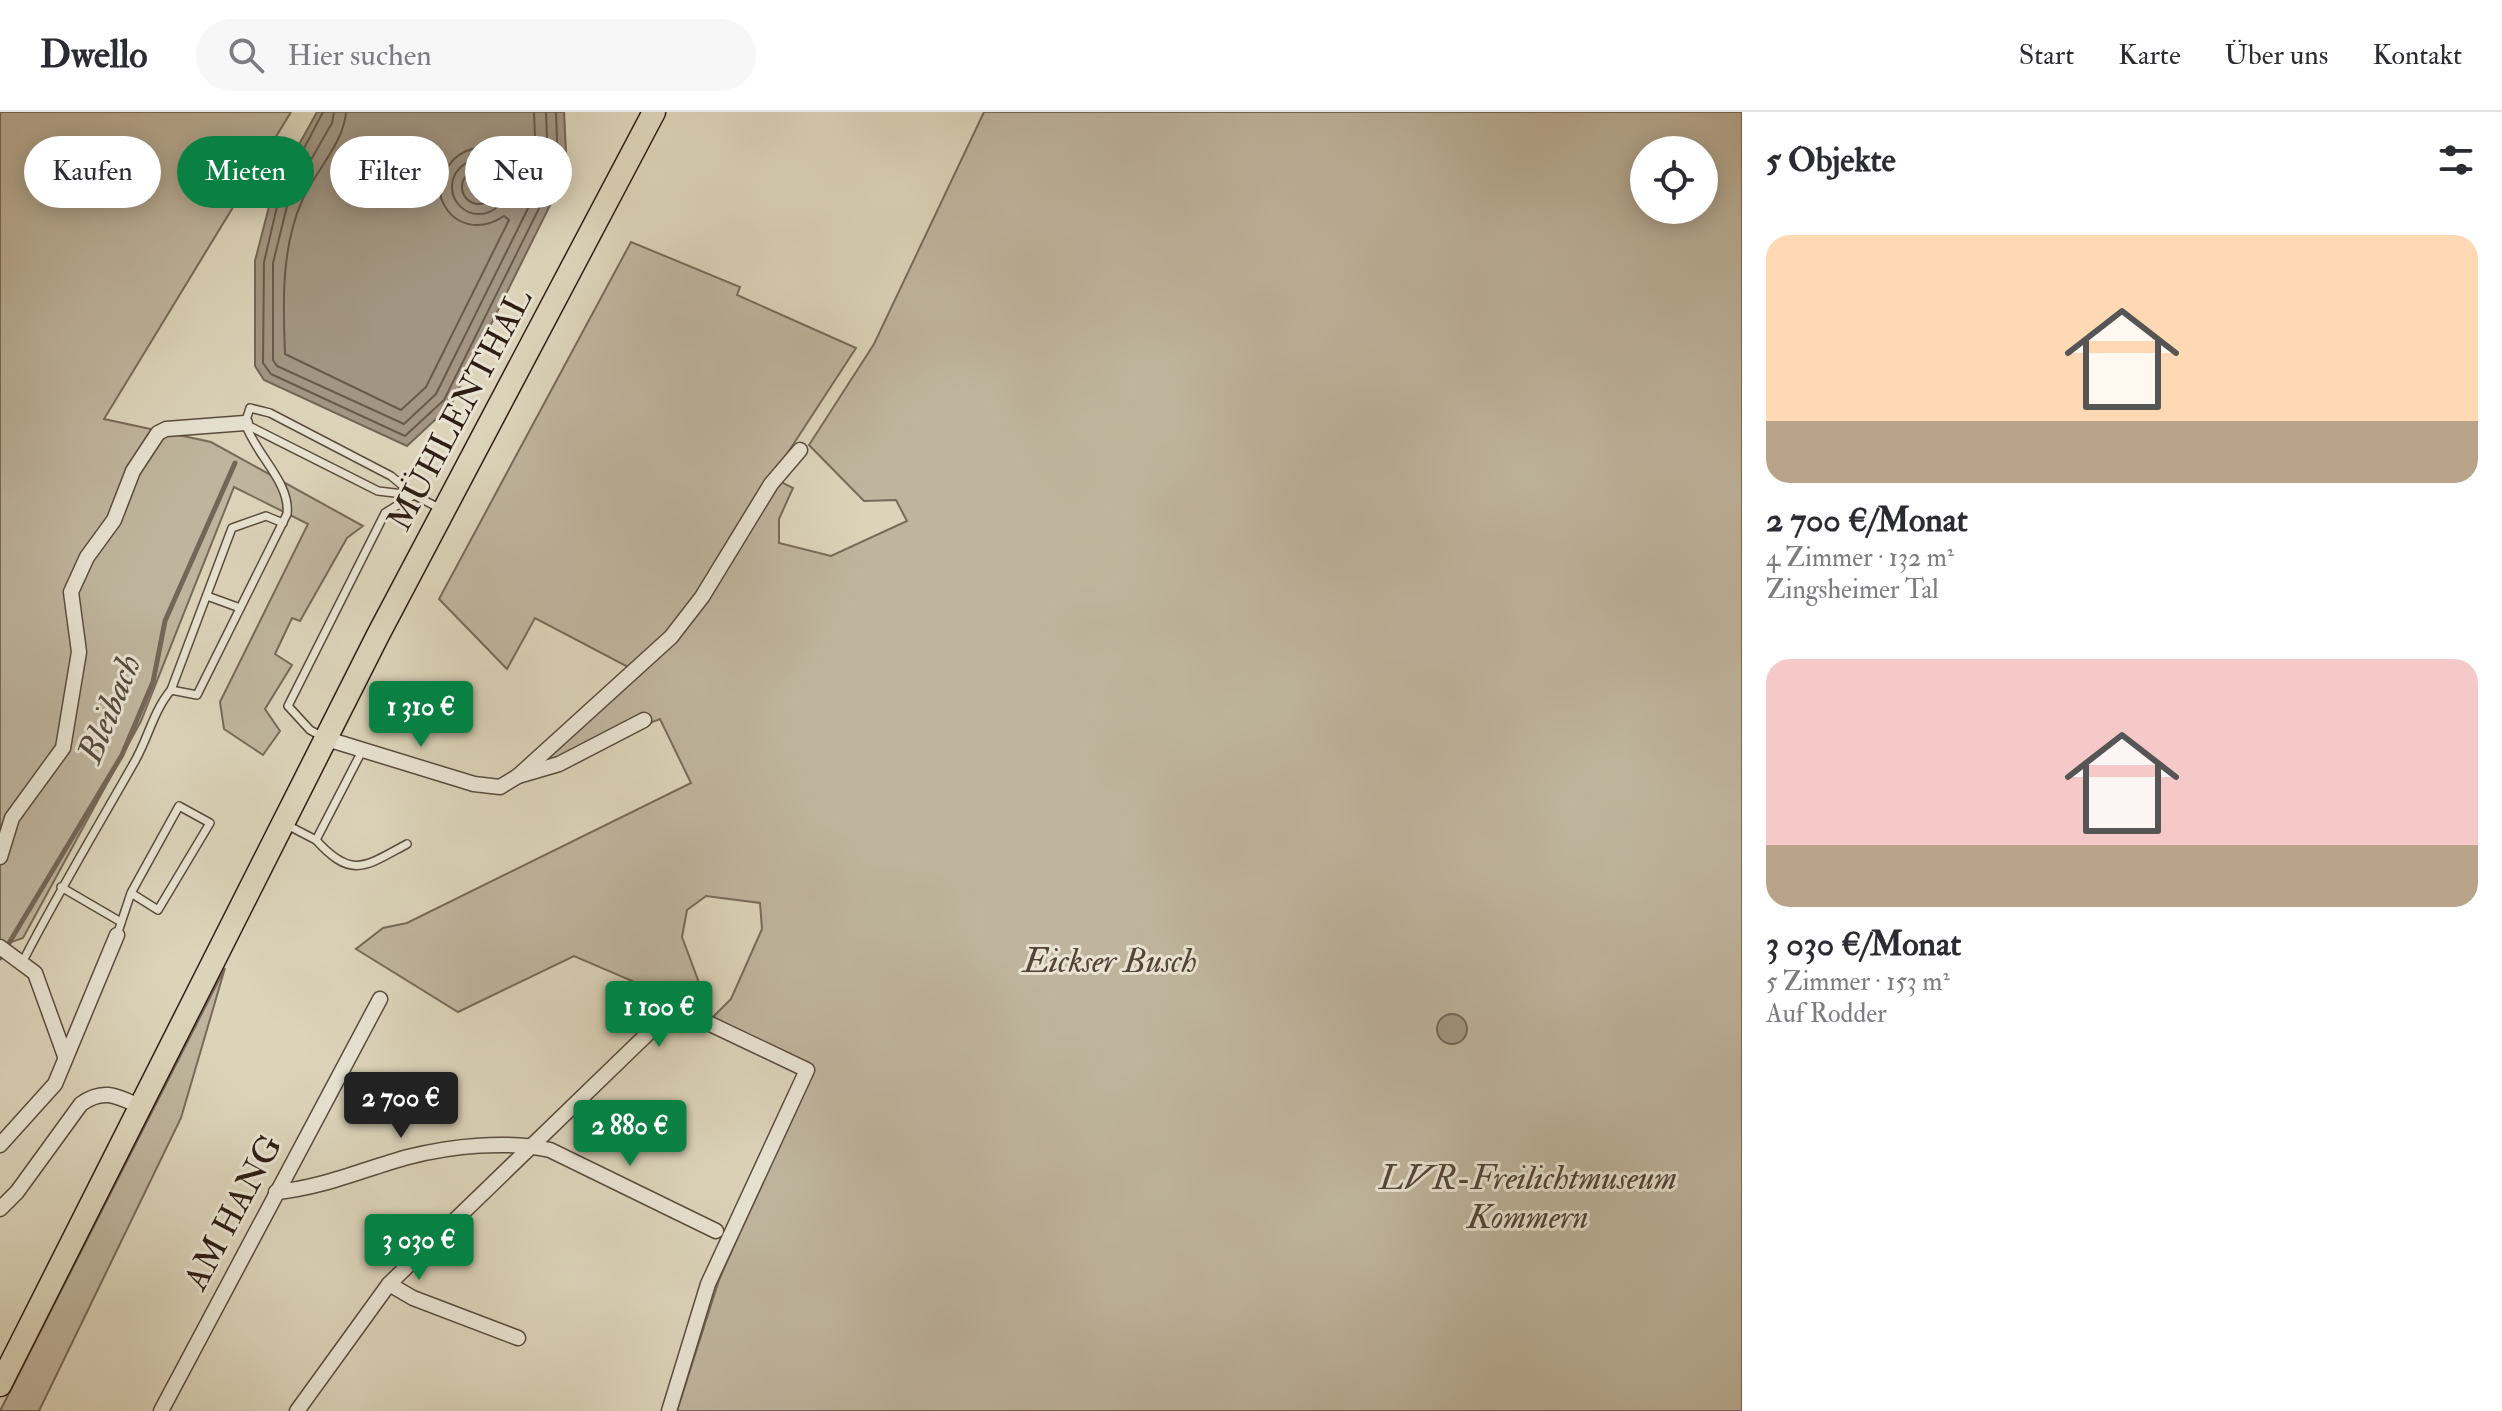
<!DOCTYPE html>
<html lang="de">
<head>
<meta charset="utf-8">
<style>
	body { margin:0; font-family:"IM FELL Double Pica",serif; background:#f7f7f7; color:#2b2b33; height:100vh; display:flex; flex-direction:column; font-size:30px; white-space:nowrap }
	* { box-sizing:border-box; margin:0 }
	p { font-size:26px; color:#7c7c81 }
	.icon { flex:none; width:44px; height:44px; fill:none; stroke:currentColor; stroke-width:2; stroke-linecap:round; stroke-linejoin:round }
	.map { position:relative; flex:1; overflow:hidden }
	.details { display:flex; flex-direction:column; background:#fff; width:760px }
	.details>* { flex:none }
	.top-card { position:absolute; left:24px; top:24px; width:760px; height:72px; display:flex; gap:16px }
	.buttons { position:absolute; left:1630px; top:24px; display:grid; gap:16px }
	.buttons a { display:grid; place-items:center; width:88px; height:88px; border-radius:50%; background:#fff; box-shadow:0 4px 20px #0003; font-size:40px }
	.price { position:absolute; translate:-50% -68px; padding:0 18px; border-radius:8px; background:#0b8043; color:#fff; font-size:26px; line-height:52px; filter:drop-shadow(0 2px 4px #0008) }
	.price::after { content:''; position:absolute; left:50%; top:48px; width:24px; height:18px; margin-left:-12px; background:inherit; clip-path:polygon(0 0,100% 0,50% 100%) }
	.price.selected { background:#222; color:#fff }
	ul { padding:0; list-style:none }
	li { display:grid; align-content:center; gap:16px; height:424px; padding:0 24px }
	li span { display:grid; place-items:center; height:248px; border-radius:24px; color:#555 }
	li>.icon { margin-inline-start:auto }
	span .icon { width:144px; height:144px; fill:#fffc; stroke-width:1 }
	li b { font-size:34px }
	h2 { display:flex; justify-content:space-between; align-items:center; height:96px; padding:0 24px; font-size:34px }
	.pill { padding:0 28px; border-radius:36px; background:#fff; box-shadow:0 4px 20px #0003; font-size:28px; line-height:72px }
	.pill.selected { background:#0b8043; color:#fff }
	header { display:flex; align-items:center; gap:48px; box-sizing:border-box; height:112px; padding:0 40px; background:#fff; border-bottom:2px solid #e1e1e2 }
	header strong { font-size:38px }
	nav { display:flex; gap:44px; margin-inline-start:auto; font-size:28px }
	.search { width:560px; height:72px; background:#f7f7f7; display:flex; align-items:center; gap:20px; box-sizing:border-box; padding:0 28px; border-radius:44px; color:#7c7c81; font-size:30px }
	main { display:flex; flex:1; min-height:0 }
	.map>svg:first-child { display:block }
	.green { fill:#bfb59e; stroke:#786a5a; stroke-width:2; fill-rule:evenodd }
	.water { fill:#a29682; stroke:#746657; stroke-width:2 }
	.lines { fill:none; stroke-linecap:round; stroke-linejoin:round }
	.shore { stroke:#695a4c; stroke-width:2 }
	.stream { stroke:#746657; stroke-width:5 }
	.lane-casing { stroke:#5b4c3f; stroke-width:10 }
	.street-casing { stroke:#5b4c3f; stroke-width:17 }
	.primary-casing { stroke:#301e16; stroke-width:25 }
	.lane { stroke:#e8e3d2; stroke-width:7 }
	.street { stroke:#e8e3d2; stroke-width:14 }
	.primary { stroke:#dcd4ba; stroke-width:22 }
	.labels { text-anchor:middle; stroke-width:6; stroke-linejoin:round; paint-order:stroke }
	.street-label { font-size:34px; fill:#301e16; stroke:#e8e3d2 }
	.park-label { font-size:34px; font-style:italic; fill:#544438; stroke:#e8e3d2 }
	.water-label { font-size:36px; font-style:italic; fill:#58483c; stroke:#e8e3d2 }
</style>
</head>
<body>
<header>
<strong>Dwello</strong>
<div class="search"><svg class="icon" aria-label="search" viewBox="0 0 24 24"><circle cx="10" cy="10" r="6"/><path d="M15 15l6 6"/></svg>Hier suchen</div>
<nav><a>Start</a><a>Karte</a><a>Über uns</a><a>Kontakt</a></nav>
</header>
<main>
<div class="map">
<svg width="1742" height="1299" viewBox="0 0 1742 1299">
	<rect width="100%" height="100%" fill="#dcd4ba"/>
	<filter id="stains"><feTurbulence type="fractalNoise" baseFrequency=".0025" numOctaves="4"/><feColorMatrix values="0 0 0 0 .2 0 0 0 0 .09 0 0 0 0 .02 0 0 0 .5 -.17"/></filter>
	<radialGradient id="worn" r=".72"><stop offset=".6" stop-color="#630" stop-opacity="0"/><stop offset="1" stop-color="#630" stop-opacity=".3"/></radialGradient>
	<!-- green -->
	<g class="green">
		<polygon points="0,0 291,0 104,307 211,330 363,414 347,426 300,509 292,506 275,542 292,553 265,597 280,619 263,643 224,617 220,590 308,412 234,375 141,609 23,826 0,834"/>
		<path d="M984 0H1742V1299H677L719 1168 809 962 712 906 731 887 762 817 760 791 706 784 687 798 682 825 701 876 695 896 574 844 458 900 356 837 383 816 407 811 691 671 660 607 545 651 542 645 657 544 779 369 793 376 779 407V431L831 444 907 409 896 388 864 389 809 333 874 232ZM1644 38H1704V98H1644Z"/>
		<polygon points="631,130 740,175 737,183 856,236 671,520 630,556 535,506 507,557 439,487"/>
		<polygon points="225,856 181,1006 39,1299 0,1299"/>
	</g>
	<!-- water -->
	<g class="water">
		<polygon points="317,0 564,0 567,59 451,293 407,334 264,268 255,254 255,149 273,79"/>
		<circle cx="1452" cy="917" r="15"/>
	</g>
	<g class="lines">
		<!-- shore -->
		<g class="shore">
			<polyline points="323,0 280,82 264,150 263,251 271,262 405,324 444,288 558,58 556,0"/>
			<polyline points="334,0 332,11 289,86 273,151 273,248 277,254 404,312 436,282 548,56 546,0"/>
			<path d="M346 0C344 31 314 61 302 89 281 136 283 192 285 242L401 298 426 275 509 108 504 104C480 120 452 115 441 86 438 56 459 33 489 36 510 43 515 58 517 78L523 79 536 52 534 0"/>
			<circle cx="479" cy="75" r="27"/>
			<circle cx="479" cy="75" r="17"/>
		</g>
		<!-- stream -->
		<polyline class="stream" points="0,846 122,643 153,570 165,509 235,351"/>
		<defs>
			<g id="lane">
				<polyline points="245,311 250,296 270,301 391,364 414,383 441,397"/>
				<polyline points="245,312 378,379 412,383"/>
				<polyline points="207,484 240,496"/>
				<polyline points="171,578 232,416 266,404 283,411"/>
				<polyline points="323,625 310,618 288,594 385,401 414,383"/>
				<path d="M362 639 316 728C352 768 366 754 407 732"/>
				<polyline points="287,713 316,728"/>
				<polyline points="61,775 121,810"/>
				<polyline points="117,823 131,781 158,798 210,711 179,694 131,781"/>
				<path d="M23 849C58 781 97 716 135 649 148 626 154 598 171 578L197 583 287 402C291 371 255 342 245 311"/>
			</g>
			<g id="street">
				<polyline points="327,627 474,672 500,675 518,664 559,652 644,608"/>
				<polyline points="518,664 671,525 702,485 771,372 800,338"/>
				<polyline points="0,745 12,706 63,636 79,540 71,480 87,445 114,408 133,359 158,321 166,317 245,311"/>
				<polyline points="0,835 35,861 65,944"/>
				<polyline points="0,1033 55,972 117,823"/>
				<path d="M276 1080C322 1076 364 1057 408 1045 451 1034 507 1028 550 1038L716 1119"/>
				<path d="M0 1097 17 1080 81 992C103 976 117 984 139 994"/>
				<polyline points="389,1172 413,1186 518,1226"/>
				<polyline points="161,1299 380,887"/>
				<polyline points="297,1299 389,1172 666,904 685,900 807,958 708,1172 669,1299"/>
			</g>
			<polyline id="primary" points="0,1273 378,523 654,0"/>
		</defs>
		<!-- lane casing -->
		<use href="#lane" class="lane-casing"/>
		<!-- street casing -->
		<use href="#street" class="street-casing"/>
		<!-- primary casing -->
		<use href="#primary" class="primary-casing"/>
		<!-- lane -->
		<use href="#lane" class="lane"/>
		<!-- street -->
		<use href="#street" class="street"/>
		<!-- primary -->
		<use href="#primary" class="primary"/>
	</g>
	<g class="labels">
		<!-- street labels -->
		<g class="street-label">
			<text transform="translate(459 297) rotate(-62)" y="12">MÜHLENTHAL</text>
			<text transform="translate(232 1100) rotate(-62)" y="12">AM HANG</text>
		</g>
		<!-- park labels -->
		<g class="park-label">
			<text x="1110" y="860">Eickser Busch</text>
			<text x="1528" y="1077">LVR-Freilichtmuseum<tspan x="1528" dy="39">Kommern</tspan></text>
		</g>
		<!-- water labels -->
		<g class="water-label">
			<text transform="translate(108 596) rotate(-68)" y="13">Bleibach</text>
		</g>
	</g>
	<rect width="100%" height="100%" filter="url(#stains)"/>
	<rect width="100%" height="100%" fill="url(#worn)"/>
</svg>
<div class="buttons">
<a><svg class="icon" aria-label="locate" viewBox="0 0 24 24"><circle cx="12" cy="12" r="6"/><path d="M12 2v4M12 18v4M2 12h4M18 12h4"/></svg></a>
</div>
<b class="price" style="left:421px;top:637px">1 310 €</b>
<b class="price" style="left:659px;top:937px">1 100 €</b>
<b class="price selected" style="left:401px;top:1028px">2 700 €</b>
<b class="price" style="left:630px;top:1056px">2 880 €</b>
<b class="price" style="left:419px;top:1170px">3 030 €</b>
<div class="top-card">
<a class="pill">Kaufen</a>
<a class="pill selected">Mieten</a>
<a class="pill">Filter</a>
<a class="pill">Neu</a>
</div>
</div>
<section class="details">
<h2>5 Objekte<svg class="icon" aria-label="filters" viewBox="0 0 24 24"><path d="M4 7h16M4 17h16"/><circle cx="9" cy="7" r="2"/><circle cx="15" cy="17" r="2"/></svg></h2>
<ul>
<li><span style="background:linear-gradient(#ffd9b3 75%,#b9a48a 0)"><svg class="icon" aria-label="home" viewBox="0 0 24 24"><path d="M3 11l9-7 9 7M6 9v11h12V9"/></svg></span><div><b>2 700 €/Monat</b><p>4 Zimmer · 132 m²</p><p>Zingsheimer Tal</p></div></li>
<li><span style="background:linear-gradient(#f6c9c9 75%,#b9a48a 0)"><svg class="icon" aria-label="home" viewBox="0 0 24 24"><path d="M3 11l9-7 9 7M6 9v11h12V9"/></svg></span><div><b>3 030 €/Monat</b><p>5 Zimmer · 153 m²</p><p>Auf Rodder</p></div></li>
</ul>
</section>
</main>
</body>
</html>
